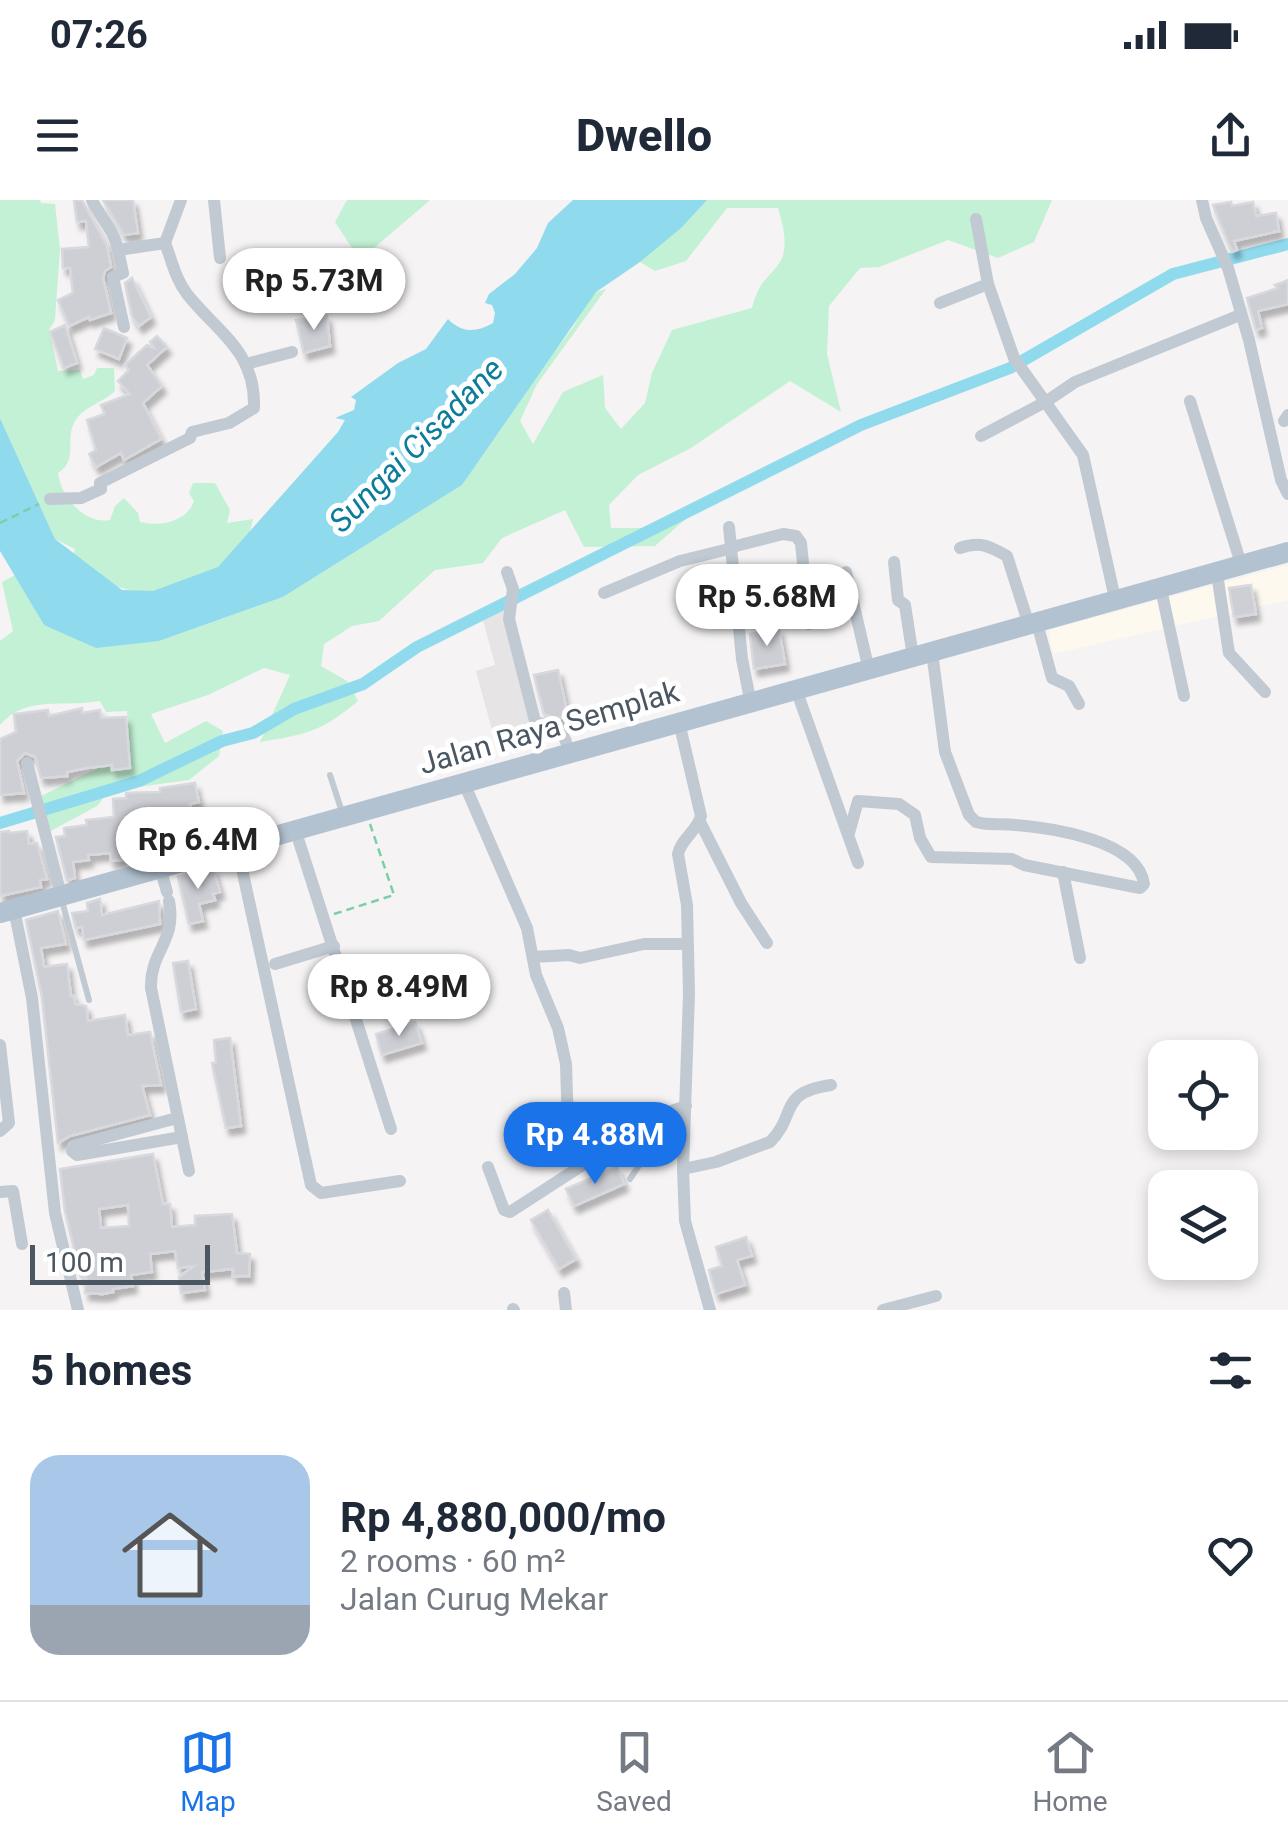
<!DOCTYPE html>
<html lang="en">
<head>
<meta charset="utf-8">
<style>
	body { margin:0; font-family:Roboto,sans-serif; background:#f6f6f7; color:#1f2937; height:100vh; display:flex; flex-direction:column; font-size:38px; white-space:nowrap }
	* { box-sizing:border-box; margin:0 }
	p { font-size:32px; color:#747a83 }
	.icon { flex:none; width:55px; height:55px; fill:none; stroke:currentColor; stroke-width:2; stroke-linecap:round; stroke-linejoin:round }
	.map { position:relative; height:1110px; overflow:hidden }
	.details { display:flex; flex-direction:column; background:#fff; flex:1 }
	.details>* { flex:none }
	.buttons { position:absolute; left:1148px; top:840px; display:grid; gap:20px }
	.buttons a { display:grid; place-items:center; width:110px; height:110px; border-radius:20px; background:#fff; box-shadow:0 5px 15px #0003; font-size:50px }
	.scale { position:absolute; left:30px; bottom:25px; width:180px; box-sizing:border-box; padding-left:10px; border:5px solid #4a5661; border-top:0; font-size:28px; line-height:35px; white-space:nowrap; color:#4a5661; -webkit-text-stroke:8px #fff; paint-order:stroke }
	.price { position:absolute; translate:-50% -85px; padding:0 22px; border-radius:35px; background:#fff; color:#222; font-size:32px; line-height:65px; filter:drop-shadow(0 2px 5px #0008) }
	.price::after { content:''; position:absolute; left:50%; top:60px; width:30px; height:22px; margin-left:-15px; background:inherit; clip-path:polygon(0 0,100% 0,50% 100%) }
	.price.selected { background:#1a73e8; color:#fff }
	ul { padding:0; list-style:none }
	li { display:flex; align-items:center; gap:30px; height:250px; padding:0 30px }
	li span { display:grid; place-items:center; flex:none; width:280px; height:200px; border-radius:30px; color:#555 }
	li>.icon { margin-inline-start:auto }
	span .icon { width:120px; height:120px; fill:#fffc; stroke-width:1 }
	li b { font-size:42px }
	h2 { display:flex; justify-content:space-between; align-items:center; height:120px; padding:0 30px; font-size:42px }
	.status { display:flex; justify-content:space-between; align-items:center; height:70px; padding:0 50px; background:#fff; direction:ltr }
	.status svg { height:28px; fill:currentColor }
	header { display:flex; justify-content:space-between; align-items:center; height:130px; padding:0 30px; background:#fff; font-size:45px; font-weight:800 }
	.tab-bar { display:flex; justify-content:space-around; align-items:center; height:140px; border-top:2px solid #e0e1e3; background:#fff; font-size:28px; color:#747a83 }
	.tab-bar a { display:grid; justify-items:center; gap:5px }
	.tab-bar .selected { color:#1a73e8 }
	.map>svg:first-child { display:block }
	.commercial { fill:#fdf9ef }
	.education { fill:#e6e4e5 }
	.green { fill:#c3f1d5 }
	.water { fill:#90daee }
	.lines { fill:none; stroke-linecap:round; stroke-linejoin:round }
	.canal { stroke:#90daee; stroke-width:12 }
	.building { fill:#cdcfd5; stroke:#d7d9de; stroke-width:2.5; fill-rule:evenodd; filter:url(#shadow) }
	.path { stroke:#7ad0a6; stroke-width:2.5; stroke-dasharray:8 5; stroke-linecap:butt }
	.lane { stroke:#c1cad2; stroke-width:6 }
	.street { stroke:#c1cad2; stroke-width:12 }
	.primary { stroke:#b3c2d1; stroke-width:20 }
	.labels { text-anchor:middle; stroke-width:10; stroke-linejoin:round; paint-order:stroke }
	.street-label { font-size:30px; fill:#4a5661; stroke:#fff }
	.water-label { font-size:32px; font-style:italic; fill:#0c7c9b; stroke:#fff }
</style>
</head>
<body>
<div class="status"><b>07:26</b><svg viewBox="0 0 49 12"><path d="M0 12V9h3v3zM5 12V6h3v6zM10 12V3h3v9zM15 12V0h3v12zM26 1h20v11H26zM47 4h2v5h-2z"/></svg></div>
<header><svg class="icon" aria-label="menu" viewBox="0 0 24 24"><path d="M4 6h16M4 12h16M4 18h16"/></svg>Dwello<svg class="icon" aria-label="share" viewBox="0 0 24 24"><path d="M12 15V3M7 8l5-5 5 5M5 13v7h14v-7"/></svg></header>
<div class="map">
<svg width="1288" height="1110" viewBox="0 0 1288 1110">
	<defs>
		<filter id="shadow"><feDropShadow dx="4" dy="7" stdDeviation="2.5" flood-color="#0004"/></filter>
	</defs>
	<rect width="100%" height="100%" fill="#f5f3f3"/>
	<!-- commercial -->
	<polygon class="commercial" points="1288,365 1288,400 1053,454 1049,430"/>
	<!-- education -->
	<polygon class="education" points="504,410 539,541 498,552 476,471 495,465 482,416"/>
	<!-- green -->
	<g class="green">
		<path d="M0 0H40L41 3 55 4 60 49 55 120 49 130 58 171 80 170 83 179 94 175 97 168H114L115 191C104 202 83 207 75 221 64 240 79 260 58 273 60 296 85 325 110 320L115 306 124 298 138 313 140 322C160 327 187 322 194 301L189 293 193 283H215L230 310 227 323 253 319 242 365 155 397 96 381 72 360 75 349 55 339 0 218Z"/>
		<polygon points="347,0 430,0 360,60 335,22"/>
		<path d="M707 0H1052L1034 42 998 58 948 40 879 67 860 68 829 106 827 154 841 212 790 181 691 248 638 275 609 305 611 328H641L699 307 655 346 584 347 565 310 502 338 483 363 435 370 379 421 352 426 324 444 321 466 347 481 358 501C321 532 307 534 260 542L290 475 264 468 208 495 151 514 165 543 206 521 223 531 219 556 189 580 109 591 97 606 47 633 41 596 129 553 127 511 106 512 100 501C63 508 27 494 0 525V441L13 431 2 382 15 375 44 425 159 441 283 397 462 285 514 205 574 126 585 104 596 92 606 89 537 184 520 221 533 244 563 192 603 175 605 208 621 229 645 203 652 173 672 130 752 108C760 81 762 85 778 65 790 50 783 24 778 8H727L686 61 655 71 640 62Z"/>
	</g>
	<!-- water -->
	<path class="water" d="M573 0H707L681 28 640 62 596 92 462 285 283 397 159 441 96 448 44 425 0 351V218L55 339 122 390 153 391 218 367 338 232 345 220 335 218 354 210 356 200 351 197 398 163 426 149 448 119C462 133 476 133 493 123L495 113 492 105 485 103 489 94 515 74 537 48 548 23Z"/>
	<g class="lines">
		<!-- canal -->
		<polyline class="canal" points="0,623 139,581 222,541 253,533 294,509 363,484 417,447 861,225 1010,168 1173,74 1288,44"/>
	</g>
	<!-- building -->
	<g class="building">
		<polygon points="74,0 82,0 107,46 111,67 105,71 103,78 111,113 90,120 89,117 69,126 58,100 73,93 70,68 63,68 62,49 89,47 86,21 77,22"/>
		<polygon points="103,0 133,0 138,33 124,35"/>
		<polygon points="1231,2 1232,6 1253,2 1256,16 1276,13 1279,31 1234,41 1237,50 1232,52 1213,5"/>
		<polygon points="132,78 151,117 139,126 132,116 125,83"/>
		<polygon points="1288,80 1288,104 1258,111 1262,128 1256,130 1247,98 1278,88 1275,85"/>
		<polygon points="327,116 330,146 304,153 296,120"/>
		<polygon points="65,125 77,163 64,168 50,132"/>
		<polygon points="104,128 127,138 119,159 95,149"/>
		<polygon points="157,136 167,147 147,165 162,186 143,203 161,239 124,260 121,253 96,267 89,254 96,250 87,220 105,214 101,205 130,194 118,181 129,170 125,165 147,145 154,148 150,142"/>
		<polygon points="1251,385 1256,414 1234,417 1229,388"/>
		<polygon points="779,429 785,464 754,469 750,434"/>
		<polygon points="558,470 568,516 557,519 544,514 534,475"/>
		<polygon points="82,508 82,513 100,510 101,518 126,517 130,568 112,570 112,565 87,568 67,572 67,576 41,578 35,557 25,553 17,561 24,593 0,595 0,539 16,532 14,514 48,510 49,516"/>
		<polygon points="195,583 199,602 190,604 194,622 213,618 215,629 192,633 194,644 191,645 150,652 149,645 121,649 122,660 111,661 110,653 88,655 89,660 73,662 75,678 67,680 56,637 65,636 64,628 87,625 86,620 114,617 113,599 126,598 126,593 160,592 160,588"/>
		<polygon points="9,631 9,633 27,631 29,644 37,643 47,679 40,680 41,687 0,696 0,632"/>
		<polygon points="213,668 220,692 213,694 215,700 199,704 203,721 189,724 178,677"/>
		<polygon points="100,699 102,715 159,701 160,724 84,740 82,727 76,728 72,713 88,711 87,703"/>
		<polygon points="58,711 66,744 41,748 44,767 67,764 71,796 74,796 75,804 86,806 88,821 125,815 128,835 150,832 161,885 142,886 150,915 70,936 58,943 42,797 26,720"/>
		<polygon points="188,761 196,809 181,812 173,763"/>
		<polygon points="415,822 422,843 382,855 376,834"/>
		<polygon points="230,838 241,926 226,928 212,863 216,863 214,840"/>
		<path d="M153 954 163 1004H170L172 1027 195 1025V1016L232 1014 237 1053 250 1054 249 1076H233V1069L202 1072 205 1090 181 1093 179 1077 194 1066 178 1068 175 1051 150 1054 152 1072 131 1075 133 1086 113 1089V1092L103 1094 85 1093 86 1077H81L65 1011 60 969ZM128 1005 129 1026 101 1028 99 1009Z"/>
		<polygon points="617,967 624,984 574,1006 566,989"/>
		<polygon points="548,1010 576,1059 559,1069 531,1020"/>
		<polygon points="746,1037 752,1056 737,1060 745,1085 716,1094 709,1070 722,1066 716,1047"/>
	</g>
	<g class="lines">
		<!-- path -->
		<g class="path">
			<polyline points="0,323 39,304"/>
			<polyline points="334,714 394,695 370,624"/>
		</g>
		<!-- lane -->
		<g class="lane">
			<polyline points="330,575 342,612"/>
			<polyline points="62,701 89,800"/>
			<polyline points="630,979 657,938 685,918"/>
		</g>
		<!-- street -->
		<g class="street">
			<path d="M92 0C101 19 114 29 118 50L165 43 181 0"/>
			<polyline points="214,0 220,58"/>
			<polyline points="1202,0 1206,18 1228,68 1249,140 1281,280 1288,294"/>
			<polyline points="976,19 988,84 1014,158 1083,255 1116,403"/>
			<polyline points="118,50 123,73 113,77 124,127"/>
			<polyline points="940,103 988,84"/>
			<polyline points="246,164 292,152"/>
			<polyline points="1190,201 1242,367"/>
			<polyline points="1284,221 1288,215"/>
			<polyline points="981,236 1047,201 1075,182 1240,115"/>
			<path d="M50 299 81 298 101 289 100 283 190 238 192 232 229 223 254 208C256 151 217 132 187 94 175 78 172 61 165 43"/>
			<polyline points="729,327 742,459 751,504"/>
			<polyline points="732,347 783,334 796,336 801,343 809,424"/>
			<path d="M960 348C980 341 989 346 1007 356L1029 425"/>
			<polyline points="894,362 898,400 905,405 913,457"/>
			<path d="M507 372 513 389 509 419 535 521C557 532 563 524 569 553"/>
			<polyline points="846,372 869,470"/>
			<polyline points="1217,374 1229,453 1265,492"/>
			<polyline points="1161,389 1184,496"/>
			<polyline points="604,393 680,361 733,348"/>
			<polyline points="1037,423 1052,478 1069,486 1079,504"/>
			<polyline points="797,492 858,663"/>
			<path d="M679 522 701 616C697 631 681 639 678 654L687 705 689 794 683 969 685 1021 710 1110"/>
			<polyline points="27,563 61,695"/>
			<polyline points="464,583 527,728 536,775 558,828 566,864 568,928"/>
			<polyline points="700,622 741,703 767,743"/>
			<polyline points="295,629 391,929"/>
			<path d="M849 633 858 601 899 604 915 615 920 638 931 657 1012 659 1024 665 1140 688 1144 684C1138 640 1052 628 1015 625 1002 623 989 626 976 622L969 615 945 552 932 452"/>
			<polyline points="237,646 311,985 321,993 400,981"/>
			<polyline points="160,667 167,692"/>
			<polyline points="1063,672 1080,758"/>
			<path d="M169 701C177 742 150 750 151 788L189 971"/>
			<polyline points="14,709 32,798 55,1013 78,1110"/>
			<polyline points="533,757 569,755 580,758 644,744 686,744"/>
			<polyline points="275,764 334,746"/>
			<polyline points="0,845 9,923 0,931"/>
			<polyline points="177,918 73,946 72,951 77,955 182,937"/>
			<polyline points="488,967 504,1010 510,1012 660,915 686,906"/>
			<path d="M683 969 716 962 770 942C798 914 777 893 831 885"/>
			<polyline points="0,992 13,991 22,1044"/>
			<polyline points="564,1093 566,1110"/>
			<polyline points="513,1109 514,1110"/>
			<polyline points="883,1110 936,1096"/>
		</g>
		<!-- primary -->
		<polyline class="primary" points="0,713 1288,352"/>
	</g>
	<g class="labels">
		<!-- street labels -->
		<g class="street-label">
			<text transform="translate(549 528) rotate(-16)" y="10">Jalan Raya Semplak</text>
		</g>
		<!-- water labels -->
		<g class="water-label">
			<text transform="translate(416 245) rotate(-45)" y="11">Sungai Cisadane</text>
		</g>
	</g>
</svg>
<div class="buttons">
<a><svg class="icon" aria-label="locate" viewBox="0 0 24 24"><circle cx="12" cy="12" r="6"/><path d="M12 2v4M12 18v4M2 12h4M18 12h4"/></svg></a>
<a><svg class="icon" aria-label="layers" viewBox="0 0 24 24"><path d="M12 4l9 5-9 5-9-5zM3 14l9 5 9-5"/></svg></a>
</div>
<div class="scale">100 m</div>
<b class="price" style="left:314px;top:133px">Rp 5.73M</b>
<b class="price" style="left:767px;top:449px">Rp 5.68M</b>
<b class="price" style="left:198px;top:692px">Rp 6.4M</b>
<b class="price" style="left:399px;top:839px">Rp 8.49M</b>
<b class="price selected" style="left:595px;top:987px">Rp 4.88M</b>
</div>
<section class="details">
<h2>5 homes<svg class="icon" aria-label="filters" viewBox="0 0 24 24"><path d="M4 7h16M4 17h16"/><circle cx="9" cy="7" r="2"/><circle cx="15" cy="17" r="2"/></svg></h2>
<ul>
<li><span style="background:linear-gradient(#a9c7e8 75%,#9aa5b1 0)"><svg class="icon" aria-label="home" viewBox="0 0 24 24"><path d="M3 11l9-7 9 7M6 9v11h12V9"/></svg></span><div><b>Rp 4,880,000/mo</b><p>2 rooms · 60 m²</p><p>Jalan Curug Mekar</p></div><svg class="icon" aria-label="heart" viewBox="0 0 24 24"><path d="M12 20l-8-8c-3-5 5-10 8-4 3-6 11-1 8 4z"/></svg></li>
</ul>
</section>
<nav class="tab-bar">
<a class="selected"><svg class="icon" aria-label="map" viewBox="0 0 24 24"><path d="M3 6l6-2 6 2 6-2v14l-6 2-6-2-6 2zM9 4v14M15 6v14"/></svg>Map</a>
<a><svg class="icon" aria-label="saved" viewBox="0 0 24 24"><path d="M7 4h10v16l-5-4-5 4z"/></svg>Saved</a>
<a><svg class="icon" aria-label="home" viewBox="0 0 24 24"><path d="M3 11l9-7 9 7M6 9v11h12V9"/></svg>Home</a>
</nav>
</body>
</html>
